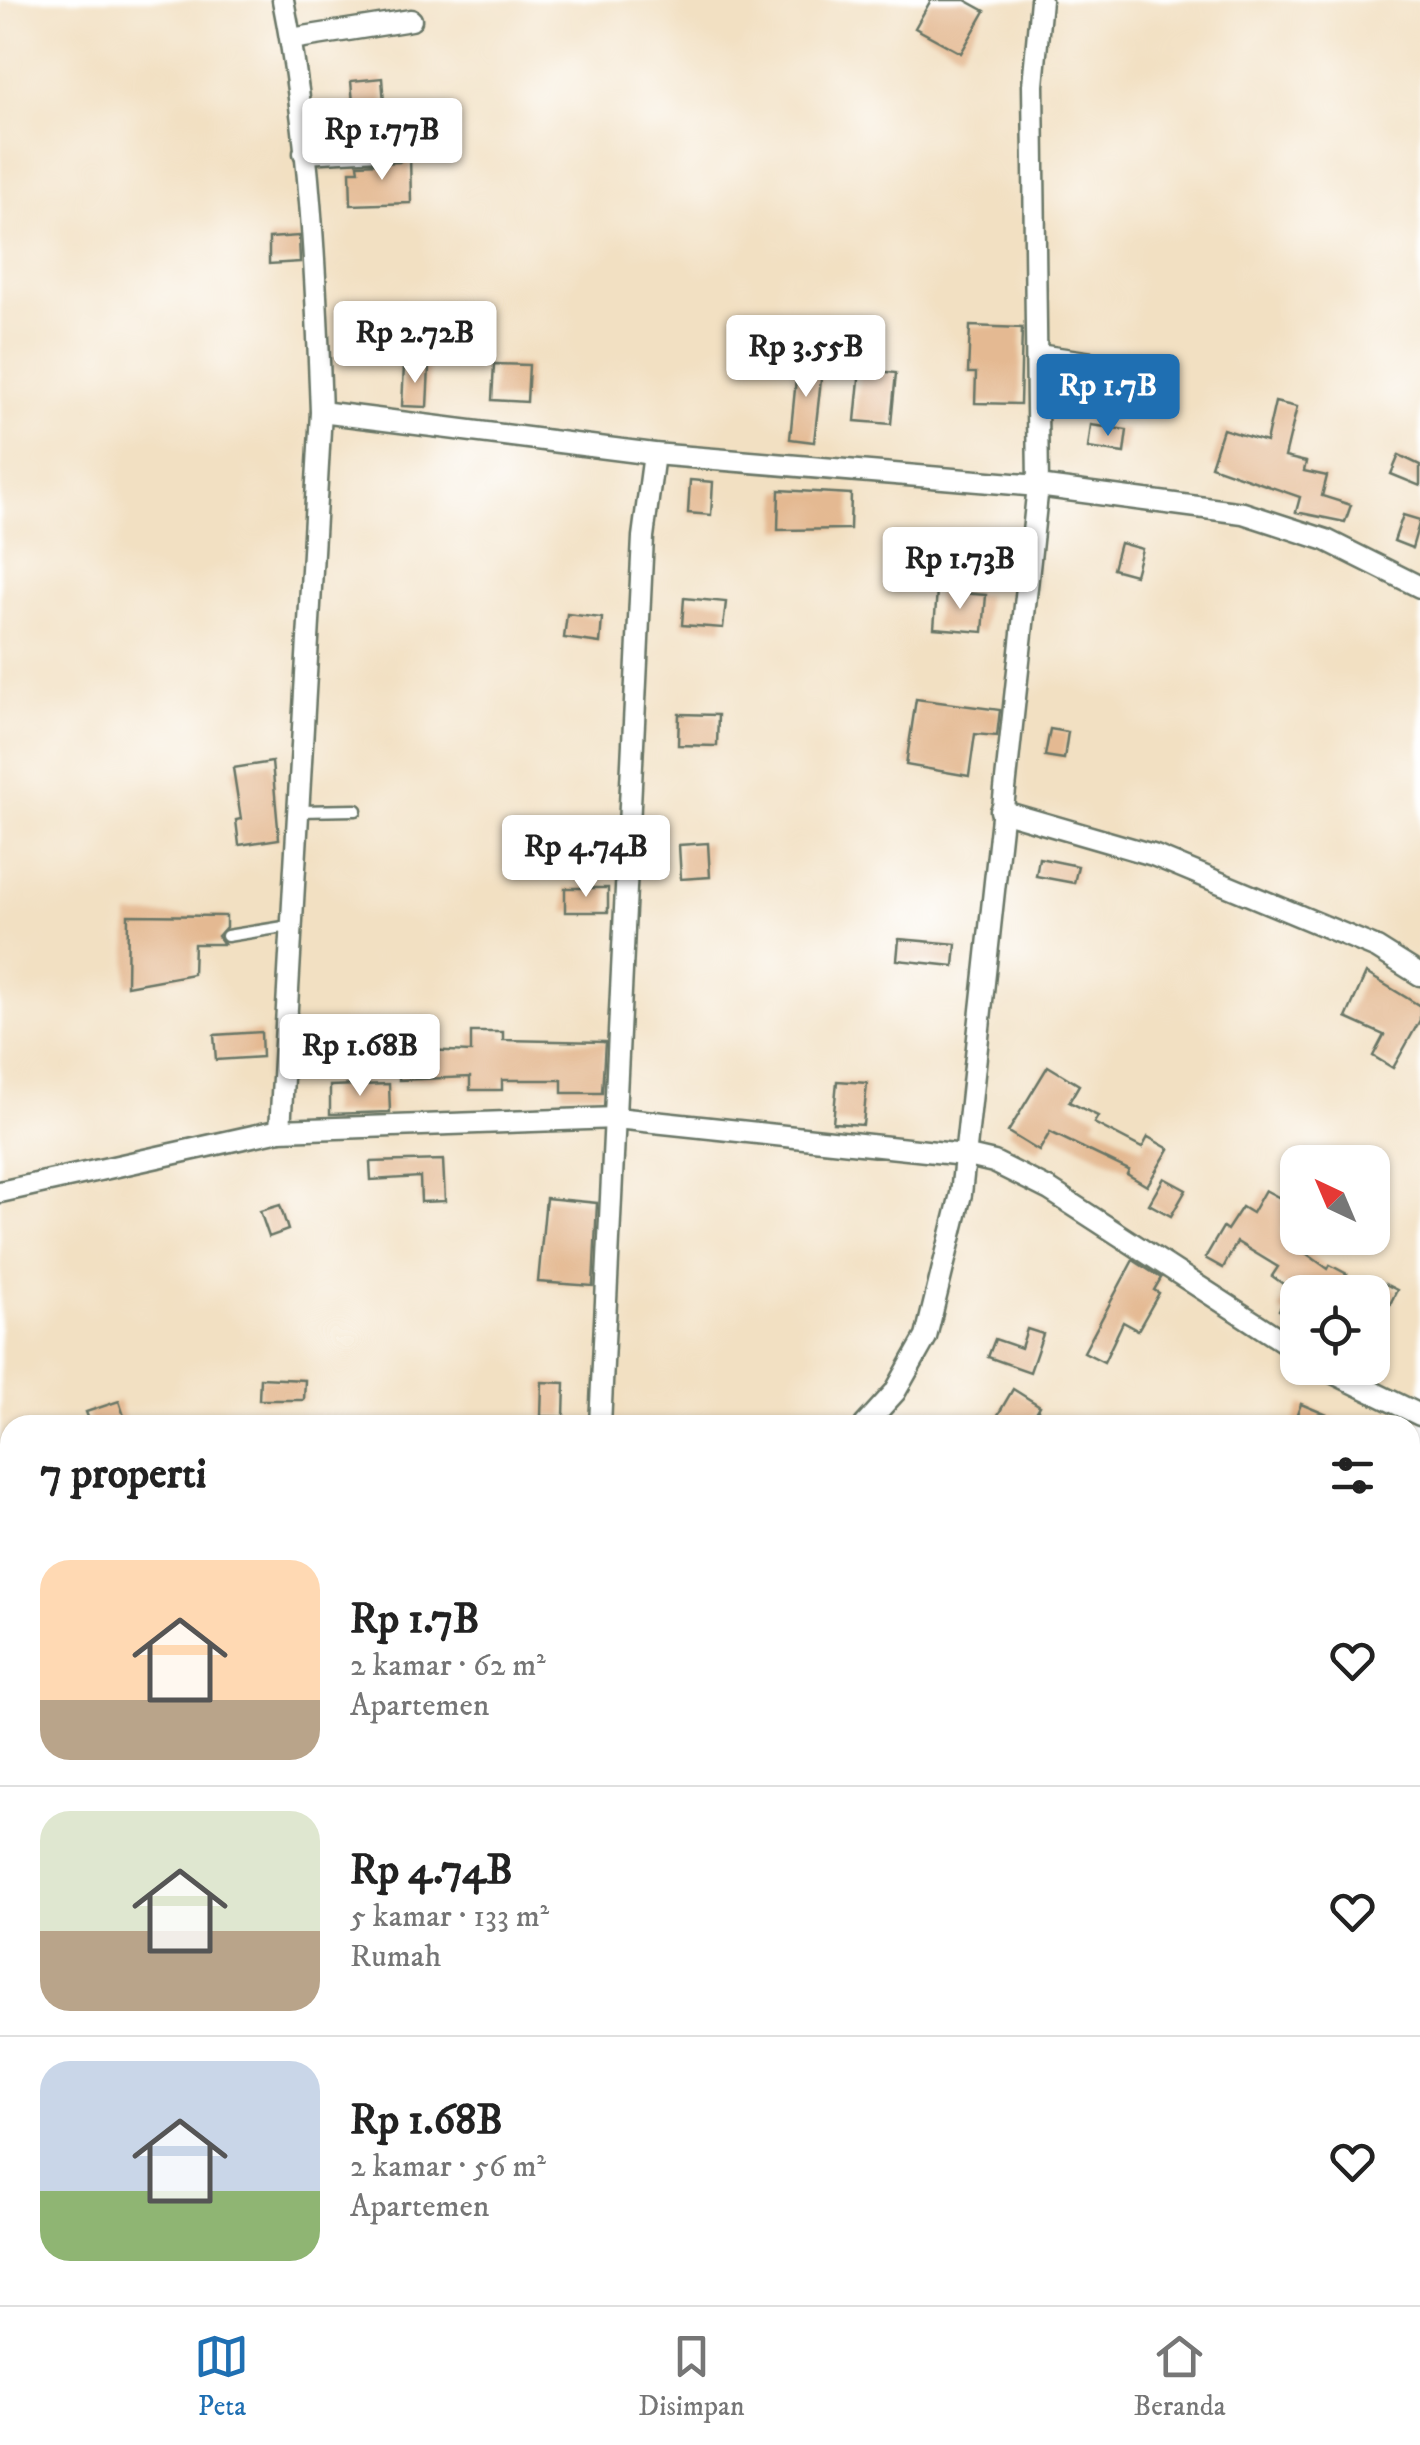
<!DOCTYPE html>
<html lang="id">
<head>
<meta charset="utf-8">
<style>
	body { margin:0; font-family:"IM FELL DW Pica",serif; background:#f6f6f6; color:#222; height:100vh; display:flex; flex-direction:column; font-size:38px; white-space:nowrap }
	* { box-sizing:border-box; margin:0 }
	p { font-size:32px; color:#767676 }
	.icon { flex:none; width:55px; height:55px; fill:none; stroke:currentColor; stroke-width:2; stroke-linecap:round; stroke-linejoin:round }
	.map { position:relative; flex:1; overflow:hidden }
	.sheet { position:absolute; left:0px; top:1415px; width:1420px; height:890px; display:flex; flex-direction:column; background:#fff; border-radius:30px 30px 0 0; box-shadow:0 2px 8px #0004 }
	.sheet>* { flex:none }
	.needle { width:65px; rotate:316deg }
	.controls { position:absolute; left:1280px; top:1145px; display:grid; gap:20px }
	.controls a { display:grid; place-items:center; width:110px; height:110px; border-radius:20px; background:#fff; box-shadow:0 2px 8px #0004; font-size:50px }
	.price { position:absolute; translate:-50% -85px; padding:0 22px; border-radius:10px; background:#fff; color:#222; font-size:32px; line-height:65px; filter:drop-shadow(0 2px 5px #0008) }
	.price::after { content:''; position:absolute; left:50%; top:60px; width:30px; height:22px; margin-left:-15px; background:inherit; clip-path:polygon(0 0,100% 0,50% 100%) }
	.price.active { background:#1f6fb2; color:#fff }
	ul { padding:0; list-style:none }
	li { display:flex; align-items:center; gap:30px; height:250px; padding:0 40px }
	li+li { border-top:2px solid #e0e0e0 }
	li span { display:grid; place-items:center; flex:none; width:280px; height:200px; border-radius:30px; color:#555 }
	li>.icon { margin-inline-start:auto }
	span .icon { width:120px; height:120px; fill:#fffc; stroke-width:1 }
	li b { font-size:42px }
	h2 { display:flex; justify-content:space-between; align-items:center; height:120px; padding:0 40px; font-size:42px }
	.menu { display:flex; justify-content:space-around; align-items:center; height:140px; border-top:2px solid #e0e0e0; background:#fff; font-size:28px; color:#767676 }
	.menu a { display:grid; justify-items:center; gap:5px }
	.menu .active { color:#1f6fb2 }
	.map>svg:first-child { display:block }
	.building { fill:#e4b992 }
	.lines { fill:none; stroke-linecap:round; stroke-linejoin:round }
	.lane-casing { stroke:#697666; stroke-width:15 }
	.street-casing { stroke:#697666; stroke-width:25 }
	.lane { stroke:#fff; stroke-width:10 }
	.street { stroke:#fff; stroke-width:20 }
</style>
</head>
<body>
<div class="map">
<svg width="1420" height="2305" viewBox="0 0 1420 2305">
	<rect width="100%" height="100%" fill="#fff"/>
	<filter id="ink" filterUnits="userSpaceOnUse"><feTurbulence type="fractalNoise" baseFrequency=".01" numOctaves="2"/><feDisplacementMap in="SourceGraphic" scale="20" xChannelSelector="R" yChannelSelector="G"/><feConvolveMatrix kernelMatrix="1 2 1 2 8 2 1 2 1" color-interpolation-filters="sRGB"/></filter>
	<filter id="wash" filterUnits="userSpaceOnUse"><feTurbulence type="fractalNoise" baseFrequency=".0048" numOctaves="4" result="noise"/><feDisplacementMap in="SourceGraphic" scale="40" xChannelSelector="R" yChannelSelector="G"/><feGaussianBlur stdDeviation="2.25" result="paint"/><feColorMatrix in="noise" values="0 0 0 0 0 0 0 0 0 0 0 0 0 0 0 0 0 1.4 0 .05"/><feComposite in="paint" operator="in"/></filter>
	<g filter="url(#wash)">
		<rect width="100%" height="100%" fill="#f2e0c2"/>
		<g id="blocks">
			<!-- building -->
			<g class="building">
				<polygon points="931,0 965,0 985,11 961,53 915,28"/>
				<polygon points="382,78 386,128 416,126 418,149 411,150 409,140 398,134 356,136 351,81"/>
				<polygon points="410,155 411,203 351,205 350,171 359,171 358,164 399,162"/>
				<polygon points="299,236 300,262 269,264 269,238"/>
				<polygon points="970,326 1022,328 1020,404 975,403 976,373 968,373"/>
				<polygon points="798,359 823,362 814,442 790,439"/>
				<polygon points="494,364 529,365 527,402 492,400"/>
				<polygon points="404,365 429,367 427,407 402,406"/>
				<polygon points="860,369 896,373 891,424 855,421"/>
				<polygon points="1275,402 1297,407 1285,457 1306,462 1304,471 1327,476 1322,496 1351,505 1345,522 1296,512 1300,497 1211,466 1223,429 1266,442"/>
				<polygon points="1091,425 1127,430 1124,453 1088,448"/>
				<polygon points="1399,455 1420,465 1420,486 1391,474"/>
				<polygon points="690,480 713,482 711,515 688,513"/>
				<polygon points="779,490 851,494 850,529 778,530"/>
				<polygon points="1403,515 1420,520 1412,548 1394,541"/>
				<polygon points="1120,543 1142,549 1135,575 1113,569"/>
				<polygon points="937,591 986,595 983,632 934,628"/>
				<polygon points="684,598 726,602 723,628 682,625"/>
				<polygon points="567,614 602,618 600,643 564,638"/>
				<polygon points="916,699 1000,710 997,736 975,734 969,776 906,765"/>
				<polygon points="679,714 718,715 717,746 678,745"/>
				<polygon points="1050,729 1068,732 1064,759 1045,756"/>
				<polygon points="272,762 279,839 239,845 236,820 241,819 233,768"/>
				<polygon points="708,843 710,877 681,879 679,845"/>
				<polygon points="1039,858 1078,866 1074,883 1036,876"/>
				<rect x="565" y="888" width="43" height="24"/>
				<polygon points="128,915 226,916 226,927 218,936 224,944 194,944 193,974 127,986"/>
				<polygon points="899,939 956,944 954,966 897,960"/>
				<polygon points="1366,973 1420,1006 1420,1020 1393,1068 1373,1056 1384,1035 1346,1018"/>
				<polygon points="401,1031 425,1031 425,1050 471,1052 471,1032 503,1032 503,1040 605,1042 602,1093 562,1093 562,1080 502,1080 502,1090 470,1090 470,1077 399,1080"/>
				<polygon points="261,1032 262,1057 216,1060 214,1035"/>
				<polygon points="1048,1066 1079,1085 1069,1102 1098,1116 1094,1123 1142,1148 1148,1137 1169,1149 1147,1186 1127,1174 1129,1170 1050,1132 1039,1151 1008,1132"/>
				<polygon points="837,1081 867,1083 863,1125 833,1123"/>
				<polygon points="389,1084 390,1112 330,1114 330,1086"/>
				<polygon points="443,1160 445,1201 421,1202 420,1177 371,1180 370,1162"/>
				<polygon points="1164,1178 1186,1190 1171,1216 1149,1204"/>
				<polygon points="1265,1190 1295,1206 1281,1231 1283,1237 1328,1269 1330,1265 1347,1274 1338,1292 1298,1292 1292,1318 1279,1310 1290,1289 1272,1276 1278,1267 1237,1242 1223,1268 1205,1258 1223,1227 1227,1230 1242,1207 1252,1213"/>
				<polygon points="546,1198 597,1203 593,1286 538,1282"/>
				<polygon points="280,1205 288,1230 269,1237 260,1211"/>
				<polygon points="1133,1260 1161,1278 1154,1290 1159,1293 1138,1330 1123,1322 1104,1362 1084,1352"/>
				<polygon points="1381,1282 1397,1290 1372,1340 1372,1299"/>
				<polygon points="1027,1329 1043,1334 1030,1372 988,1357 995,1339 1021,1348"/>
				<polygon points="260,1378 305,1380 304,1400 259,1400"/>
				<polygon points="542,1382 565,1383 564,1417 541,1416"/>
				<polygon points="1013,1389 1040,1406 1029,1425 992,1425"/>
				<polygon points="119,1401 125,1419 91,1425 86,1412"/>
				<polygon points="1301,1404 1351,1425 1293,1425"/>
			</g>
		</g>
	</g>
	<g filter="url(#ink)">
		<use href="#blocks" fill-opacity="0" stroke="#697666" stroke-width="2.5"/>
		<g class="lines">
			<defs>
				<g id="lane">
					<polyline points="299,811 356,810"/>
					<polyline points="227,936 290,926"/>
				</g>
				<g id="street">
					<path d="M283 0C310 135 316 275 321 412L280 1130 616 1118 964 1155 994 1162 1050 1190 1298 1351"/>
					<polyline points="291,39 411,20"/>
					<polyline points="304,153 398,148"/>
					<polyline points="1038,355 1120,367"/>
					<polyline points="321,412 654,454 1038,486 1243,513 1326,540 1420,587"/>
					<polyline points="1001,811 1153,855 1377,948 1420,975"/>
					<polyline points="0,1192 280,1130"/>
					<polyline points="1323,1368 1420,1415"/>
					<polyline points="600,1425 643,537 654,454"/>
					<polyline points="865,1425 895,1392 926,1337 961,1194 1038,486 1033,85 1041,0"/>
					<polyline points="0,1523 10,1520"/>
					<polyline points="0,1971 10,1988"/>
					<polyline points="182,2295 188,2305"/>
				</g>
			</defs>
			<!-- lane casing -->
			<use href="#lane" class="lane-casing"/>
			<!-- street casing -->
			<use href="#street" class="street-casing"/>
			<!-- lane -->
			<use href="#lane" class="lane"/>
			<!-- street -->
			<use href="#street" class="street"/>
		</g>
	</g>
</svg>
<div class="controls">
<a><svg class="needle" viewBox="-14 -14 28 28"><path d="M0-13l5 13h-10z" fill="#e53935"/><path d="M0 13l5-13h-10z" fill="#767676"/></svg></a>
<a><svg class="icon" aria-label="locate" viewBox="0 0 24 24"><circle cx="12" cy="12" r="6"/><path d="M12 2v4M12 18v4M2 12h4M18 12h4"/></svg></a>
</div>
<b class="price" style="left:382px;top:183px">Rp 1.77B</b>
<b class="price" style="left:415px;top:386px">Rp 2.72B</b>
<b class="price" style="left:806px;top:400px">Rp 3.55B</b>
<b class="price active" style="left:1108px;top:439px">Rp 1.7B</b>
<b class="price" style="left:960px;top:612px">Rp 1.73B</b>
<b class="price" style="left:586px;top:900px">Rp 4.74B</b>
<b class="price" style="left:360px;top:1099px">Rp 1.68B</b>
<section class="sheet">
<h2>7 properti<svg class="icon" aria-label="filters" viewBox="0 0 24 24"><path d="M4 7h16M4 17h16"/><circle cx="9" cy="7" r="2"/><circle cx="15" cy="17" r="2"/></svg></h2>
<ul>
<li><span style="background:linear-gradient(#ffd9b3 70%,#b9a48a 0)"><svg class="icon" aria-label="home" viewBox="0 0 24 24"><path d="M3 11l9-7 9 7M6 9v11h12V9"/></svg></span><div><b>Rp 1.7B</b><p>2 kamar · 62 m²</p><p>Apartemen</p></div><svg class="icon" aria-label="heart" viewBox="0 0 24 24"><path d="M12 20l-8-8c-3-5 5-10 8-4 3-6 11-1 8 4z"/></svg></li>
<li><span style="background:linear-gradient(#dfe7d0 60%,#b9a48a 0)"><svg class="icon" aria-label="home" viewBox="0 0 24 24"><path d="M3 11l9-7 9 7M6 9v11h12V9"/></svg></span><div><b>Rp 4.74B</b><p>5 kamar · 133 m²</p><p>Rumah</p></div><svg class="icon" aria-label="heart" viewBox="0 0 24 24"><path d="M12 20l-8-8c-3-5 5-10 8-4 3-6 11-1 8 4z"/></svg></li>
<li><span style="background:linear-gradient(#c9d6e8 65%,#8fb573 0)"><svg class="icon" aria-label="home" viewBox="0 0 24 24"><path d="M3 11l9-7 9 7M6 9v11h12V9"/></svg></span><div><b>Rp 1.68B</b><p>2 kamar · 56 m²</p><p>Apartemen</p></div><svg class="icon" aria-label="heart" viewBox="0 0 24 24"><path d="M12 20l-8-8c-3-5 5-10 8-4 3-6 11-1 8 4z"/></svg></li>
</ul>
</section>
</div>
<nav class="menu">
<a class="active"><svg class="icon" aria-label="map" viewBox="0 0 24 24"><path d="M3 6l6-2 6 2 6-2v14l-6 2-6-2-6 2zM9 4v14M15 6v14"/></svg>Peta</a>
<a><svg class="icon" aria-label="saved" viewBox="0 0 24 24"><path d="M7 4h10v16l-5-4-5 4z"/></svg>Disimpan</a>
<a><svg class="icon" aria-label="home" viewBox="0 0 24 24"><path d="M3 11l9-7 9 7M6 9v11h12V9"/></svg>Beranda</a>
</nav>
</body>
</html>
